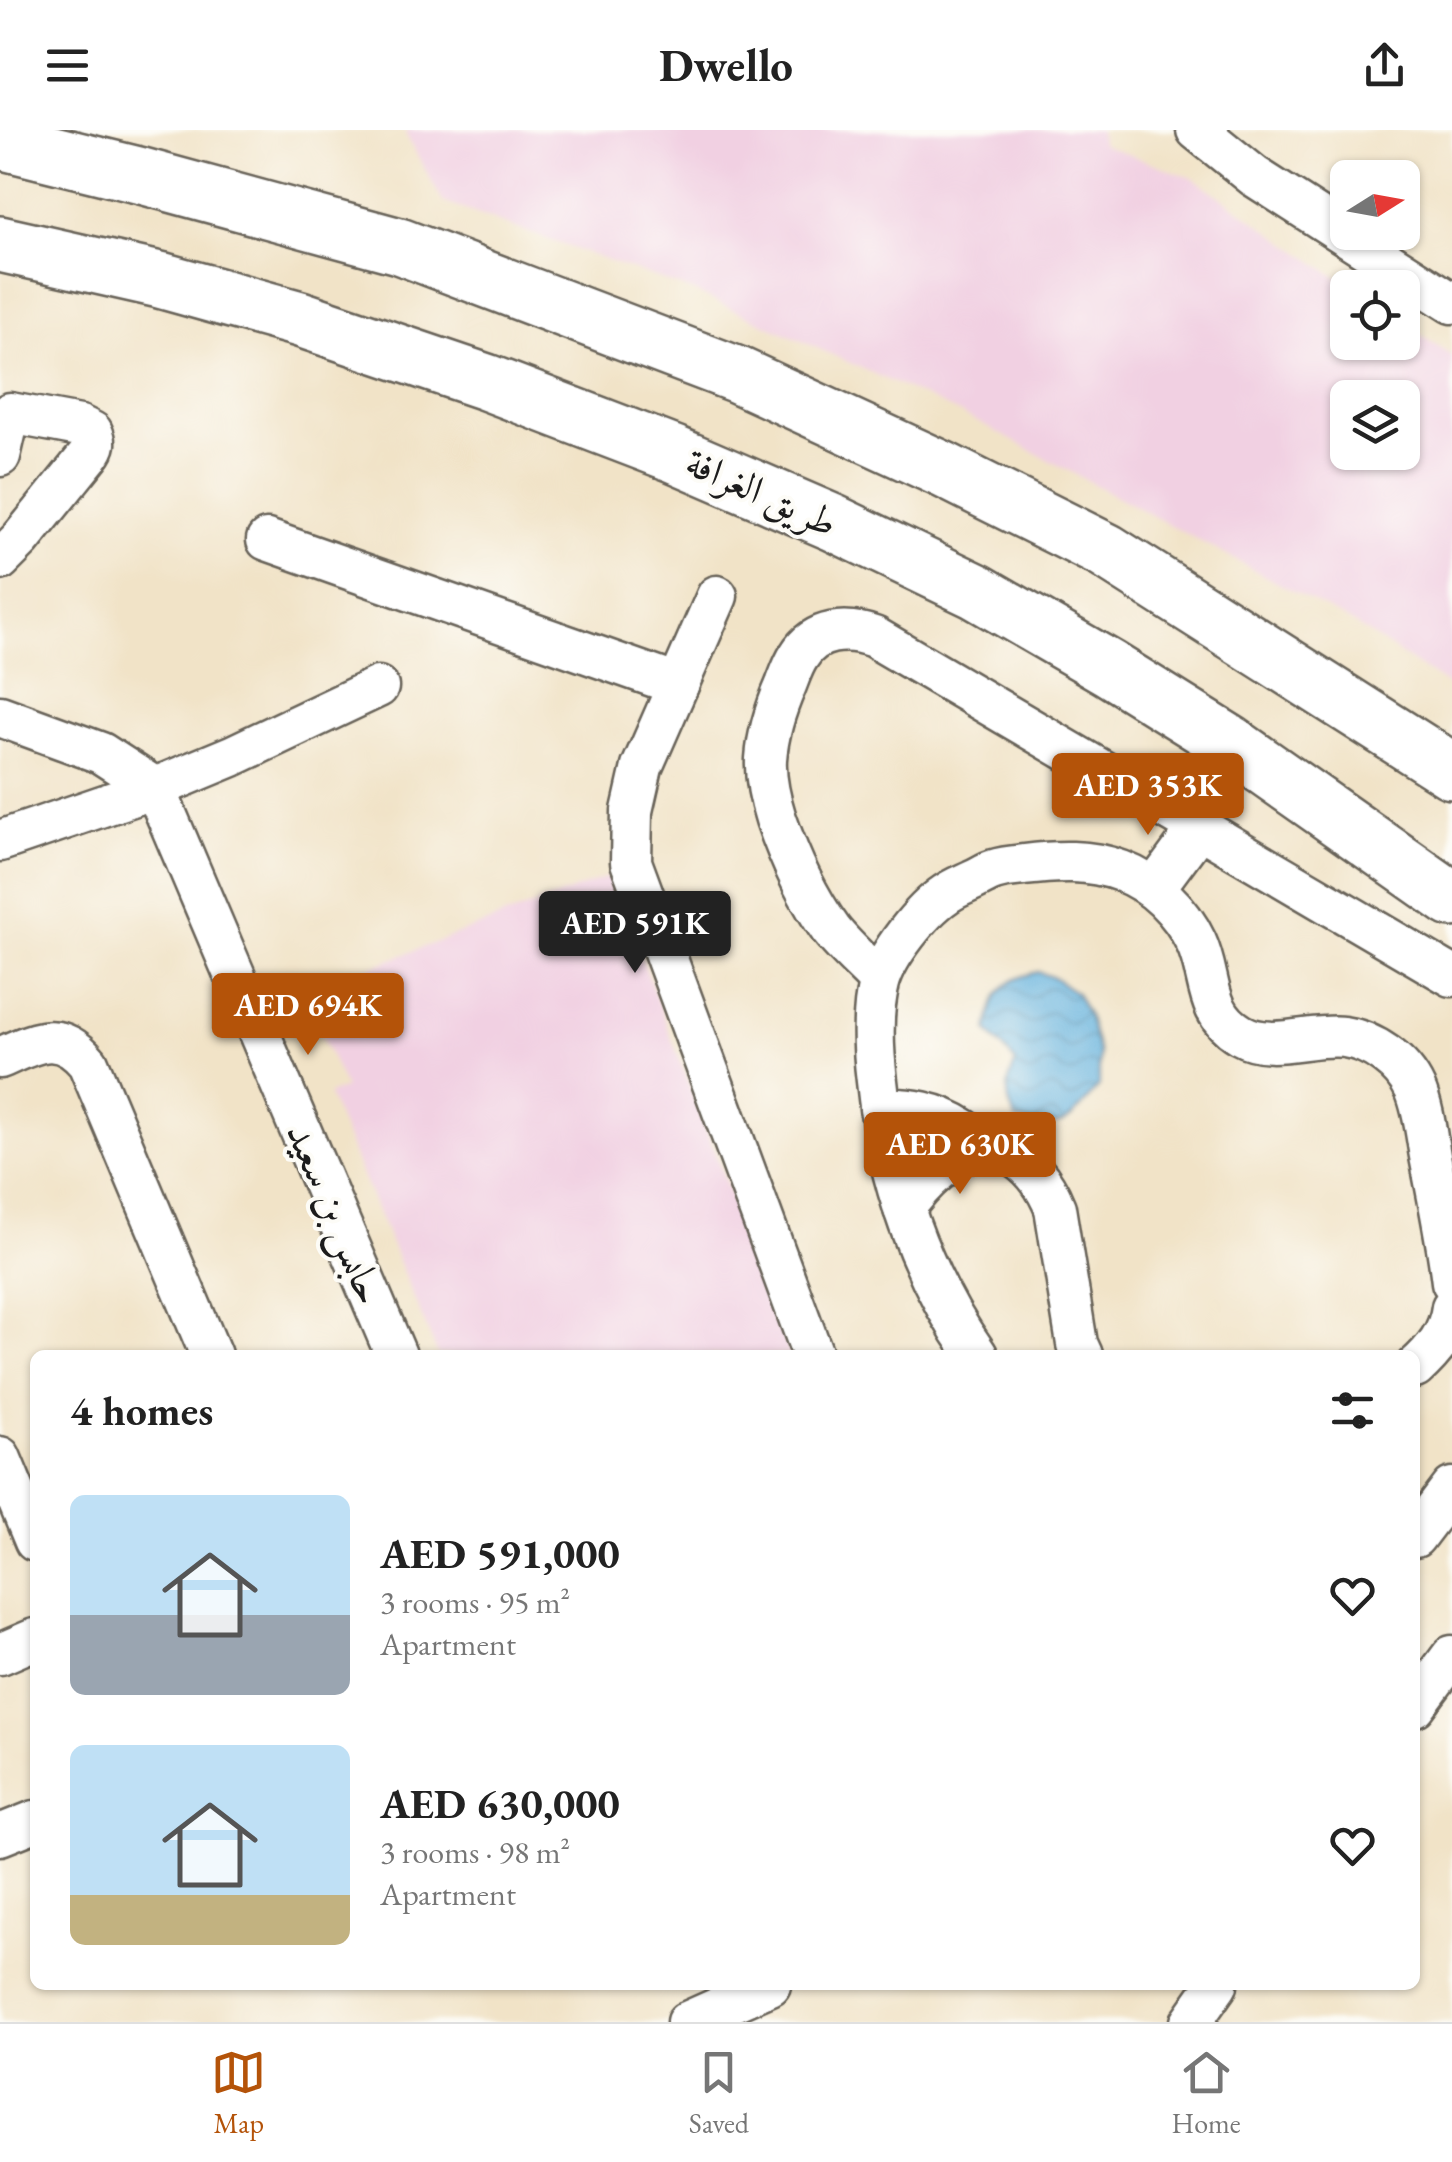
<!DOCTYPE html>
<html lang="en">
<head>
<meta charset="utf-8">
<style>
	body { margin:0; font-family:"EB Garamond",Amiri,serif; background:#f2f2f2; color:#222; height:100vh; display:flex; flex-direction:column; font-size:38px; white-space:nowrap }
	* { box-sizing:border-box; margin:0 }
	p { font-size:32px; color:#767676 }
	.icon { flex:none; width:55px; height:55px; fill:none; stroke:currentColor; stroke-width:2; stroke-linecap:round; stroke-linejoin:round }
	.map { position:relative; flex:1; overflow:hidden }
	.panel { position:absolute; left:30px; top:1220px; width:1390px; height:640px; display:flex; flex-direction:column; background:#fff; border-radius:15px; box-shadow:0 2px 8px #0004 }
	.panel>* { flex:none }
	.needle { width:65px; rotate:79deg }
	.fabs { position:absolute; left:1330px; top:30px; display:grid; gap:20px }
	.fabs a { display:grid; place-items:center; width:90px; height:90px; border-radius:15px; background:#fff; box-shadow:0 2px 8px #0004; font-size:50px }
	.price { position:absolute; translate:-50% -85px; padding:0 22px; border-radius:10px; background:#b45309; color:#fff; font-size:32px; line-height:65px; filter:drop-shadow(0 2px 5px #0008) }
	.price::after { content:''; position:absolute; left:50%; top:60px; width:30px; height:22px; margin-left:-15px; background:inherit; clip-path:polygon(0 0,100% 0,50% 100%) }
	.price.active { background:#222; color:#fff }
	ul { padding:0; list-style:none }
	li { display:flex; align-items:center; gap:30px; height:250px; padding:0 40px }
	li span { display:grid; place-items:center; flex:none; width:280px; height:200px; border-radius:15px; color:#555 }
	li>.icon { margin-inline-start:auto }
	span .icon { width:120px; height:120px; fill:#fffc; stroke-width:1 }
	li b { font-size:42px }
	h2 { display:flex; justify-content:space-between; align-items:center; height:120px; padding:0 40px; font-size:42px }
	header { display:flex; justify-content:space-between; align-items:center; height:130px; padding:0 40px; background:#fff; font-size:45px; font-weight:700 }
	.menu { display:flex; justify-content:space-around; align-items:center; height:140px; border-top:2px solid #e0e0e0; background:#fff; font-size:28px; color:#767676 }
	.menu a { display:grid; justify-items:center; gap:5px }
	.menu .active { color:#b45309 }
	.map>svg:first-child { display:block }
	.built { fill:#f1d0e2; fill-rule:evenodd }
	.water { fill:url(#water-waves); stroke:#3f667c; stroke-width:2.5 }
	.lines { fill:none; stroke-linecap:round; stroke-linejoin:round }
	.minor-casing { stroke:#676258; stroke-width:45 }
	.highway-casing { stroke:#676258; stroke-width:60 }
	.minor { stroke:#fff; stroke-width:40 }
	.highway { stroke:#fff; stroke-width:55 }
	.labels { text-anchor:middle; stroke-width:8; stroke-linejoin:round; paint-order:stroke }
	.street-label { font-size:40px; fill:#1c1c1c; stroke:#fdfcf7 }
</style>
</head>
<body>
<header><svg class="icon" aria-label="menu" viewBox="0 0 24 24"><path d="M4 6h16M4 12h16M4 18h16"/></svg>Dwello<svg class="icon" aria-label="share" viewBox="0 0 24 24"><path d="M12 15V3M7 8l5-5 5 5M5 13v7h14v-7"/></svg></header>
<div class="map">
<svg width="1452" height="1892" viewBox="0 0 1452 1892">
	<defs>
		<pattern id="water-waves" width="16" height="10" patternUnits="userSpaceOnUse" patternTransform="scale(2.5)"><rect width="16" height="10" fill="#62b0dc"/><path d="M0 5q4-4 8 0t8 0" fill="none" stroke="#508eb2"/></pattern>
	</defs>
	<rect width="100%" height="100%" fill="#fdfcf7"/>
	<filter id="ink" filterUnits="userSpaceOnUse"><feTurbulence type="fractalNoise" baseFrequency=".01" numOctaves="2"/><feDisplacementMap in="SourceGraphic" scale="20" xChannelSelector="R" yChannelSelector="G"/><feConvolveMatrix kernelMatrix="1 2 1 2 8 2 1 2 1" color-interpolation-filters="sRGB"/></filter>
	<filter id="wash" filterUnits="userSpaceOnUse"><feTurbulence type="fractalNoise" baseFrequency=".0048" numOctaves="4" result="noise"/><feDisplacementMap in="SourceGraphic" scale="40" xChannelSelector="R" yChannelSelector="G"/><feGaussianBlur stdDeviation="2.25" result="paint"/><feColorMatrix in="noise" values="0 0 0 0 0 0 0 0 0 0 0 0 0 0 0 0 0 1.4 0 .05"/><feComposite in="paint" operator="in"/></filter>
	<g filter="url(#wash)">
		<rect width="100%" height="100%" fill="#f1e3c7"/>
		<!-- built -->
		<g class="built">
			<path d="M407 0H1100L1101 14 1195 49 1351 157 1348 158V212H1402L1403 193 1452 226V558L1351 492 972 289 695 162 443 72 406 5ZM1348 268H1402V322H1348Z"/>
			<polygon points="611,746 611,747 791,1225 438,1225 328,965 345,958 303,863"/>
		</g>
		<!-- water -->
		<path class="water" d="M1038 842 1055 848 1076 863 1089 888 1099 924V956C1065 996 1068 1000 1016 990 1005 968 1005 954 1016 933L988 901C993 865 1000 850 1038 842Z"/>
	</g>
	<g filter="url(#ink)">
		<g class="lines">
			<defs>
				<g id="minor">
					<polyline points="1197,0 1254,46 1452,173"/>
					<path d="M0 326 10 283 80 296 92 302C97 312 96 316 89 325L21 409 0 430"/>
					<polyline points="267,410 678,555"/>
					<polyline points="717,466 642,637 632,681 631,732 813,1225"/>
					<polyline points="0,586 101,623 155,658 396,1225"/>
					<polyline points="0,711 155,658 232,626 378,557"/>
					<polyline points="1154,759 1199,698"/>
					<path d="M879 850C864 834 845 818 831 800 808 768 789 727 776 689 770 670 765 649 766 629 768 602 776 578 786 555 790 545 793 535 799 526 815 499 847 497 874 507L1452 846"/>
					<path d="M0 928C36 912 59 898 88 933L211 1225"/>
					<path d="M880 979C910 978 937 982 963 999 969 1003 975 1011 982 1014 988 1017 997 1017 1004 1020 1030 1032 1045 1053 1055 1078L1077 1214 1082 1225"/>
					<path d="M904 1079C925 1049 948 1030 981 1014"/>
					<path d="M977 1225C920 1145 887 1048 877 951 873 919 871 884 879 853 886 825 922 780 946 764 954 758 965 754 973 750 980 747 987 742 994 740 1003 737 1014 736 1024 735 1056 731 1089 729 1121 741 1153 753 1181 780 1196 812 1212 846 1203 882 1240 904 1271 922 1310 903 1344 907 1373 911 1403 933 1415 959 1424 980 1426 1004 1430 1026 1438 1068 1447 1110 1452 1152"/>
					<path d="M1415 1238C1434 1221 1449 1203 1452 1177"/>
					<polyline points="0,1327 35,1411"/>
					<polyline points="1415,1407 1452,1358"/>
					<polyline points="0,1524 35,1509"/>
					<polyline points="1415,1576 1452,1526"/>
					<polyline points="0,1705 35,1691"/>
					<polyline points="687,1892 770,1855"/>
					<polyline points="1191,1892 1217,1855"/>
				</g>
				<g id="highway">
					<polyline points="0,11 142,46 399,116 738,245 944,340 1106,421 1452,641"/>
					<polyline points="0,114 160,150 300,189 486,252 674,324 834,393 976,461 1109,538 1231,614 1452,769"/>
				</g>
			</defs>
			<!-- minor casing -->
			<use href="#minor" class="minor-casing"/>
			<!-- highway casing -->
			<use href="#highway" class="highway-casing"/>
			<!-- minor -->
			<use href="#minor" class="minor"/>
			<!-- highway -->
			<use href="#highway" class="highway"/>
		</g>
	</g>
	<g class="labels">
		<!-- street labels -->
		<g class="street-label">
			<text transform="translate(762 362) rotate(24)" y="14">طريق الغرافة</text>
			<text transform="translate(336 1083) rotate(67)" y="14">حابس بن سعيد</text>
		</g>
	</g>
</svg>
<div class="fabs">
<a><svg class="needle" viewBox="-14 -14 28 28"><path d="M0-13l5 13h-10z" fill="#e53935"/><path d="M0 13l5-13h-10z" fill="#767676"/></svg></a>
<a><svg class="icon" aria-label="locate" viewBox="0 0 24 24"><circle cx="12" cy="12" r="6"/><path d="M12 2v4M12 18v4M2 12h4M18 12h4"/></svg></a>
<a><svg class="icon" aria-label="layers" viewBox="0 0 24 24"><path d="M12 4l9 5-9 5-9-5zM3 14l9 5 9-5"/></svg></a>
</div>
<b class="price" style="left:1148px;top:708px">AED 353K</b>
<b class="price active" style="left:635px;top:846px">AED 591K</b>
<b class="price" style="left:308px;top:928px">AED 694K</b>
<b class="price" style="left:960px;top:1067px">AED 630K</b>
<section class="panel">
<h2>4 homes<svg class="icon" aria-label="filters" viewBox="0 0 24 24"><path d="M4 7h16M4 17h16"/><circle cx="9" cy="7" r="2"/><circle cx="15" cy="17" r="2"/></svg></h2>
<ul>
<li><span style="background:linear-gradient(#bfe0f5 60%,#9aa5b1 0)"><svg class="icon" aria-label="home" viewBox="0 0 24 24"><path d="M3 11l9-7 9 7M6 9v11h12V9"/></svg></span><div><b>AED 591,000</b><p>3 rooms · 95 m²</p><p>Apartment</p></div><svg class="icon" aria-label="heart" viewBox="0 0 24 24"><path d="M12 20l-8-8c-3-5 5-10 8-4 3-6 11-1 8 4z"/></svg></li>
<li><span style="background:linear-gradient(#bfe0f5 75%,#c2b280 0)"><svg class="icon" aria-label="home" viewBox="0 0 24 24"><path d="M3 11l9-7 9 7M6 9v11h12V9"/></svg></span><div><b>AED 630,000</b><p>3 rooms · 98 m²</p><p>Apartment</p></div><svg class="icon" aria-label="heart" viewBox="0 0 24 24"><path d="M12 20l-8-8c-3-5 5-10 8-4 3-6 11-1 8 4z"/></svg></li>
</ul>
</section>
</div>
<nav class="menu">
<a class="active"><svg class="icon" aria-label="map" viewBox="0 0 24 24"><path d="M3 6l6-2 6 2 6-2v14l-6 2-6-2-6 2zM9 4v14M15 6v14"/></svg>Map</a>
<a><svg class="icon" aria-label="saved" viewBox="0 0 24 24"><path d="M7 4h10v16l-5-4-5 4z"/></svg>Saved</a>
<a><svg class="icon" aria-label="home" viewBox="0 0 24 24"><path d="M3 11l9-7 9 7M6 9v11h12V9"/></svg>Home</a>
</nav>
</body>
</html>
